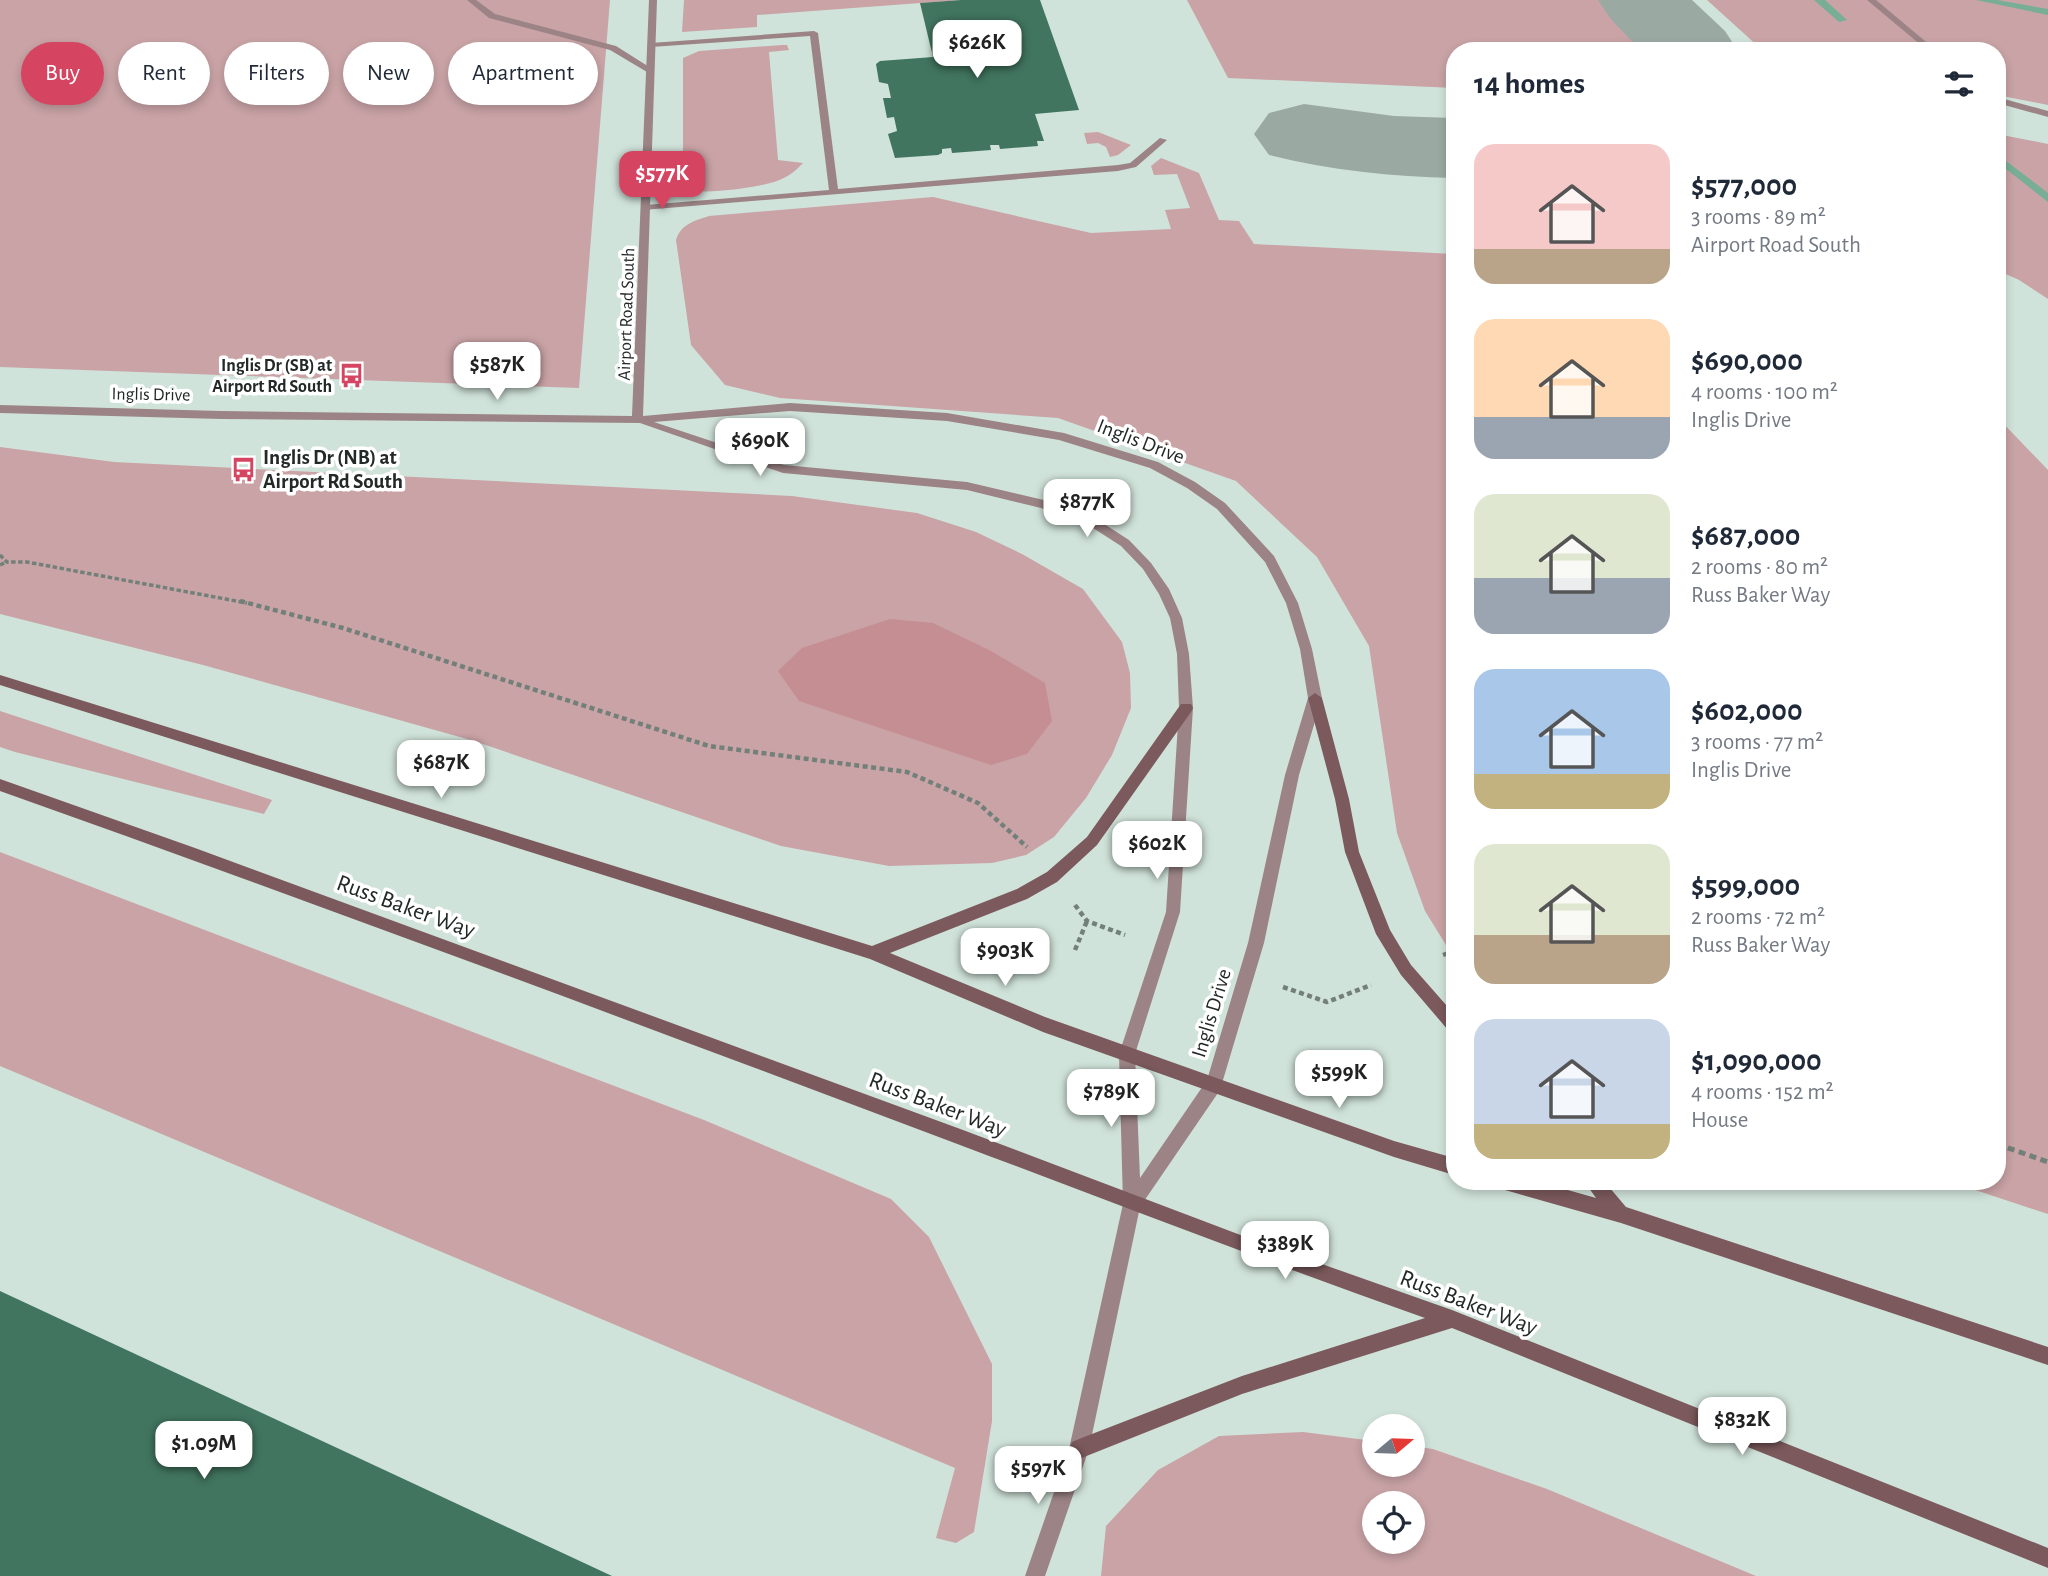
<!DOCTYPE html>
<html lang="en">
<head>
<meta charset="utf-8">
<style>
	body { margin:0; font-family:"Alegreya Sans",sans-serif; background:#f6f6f7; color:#1f2937; height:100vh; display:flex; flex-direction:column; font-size:26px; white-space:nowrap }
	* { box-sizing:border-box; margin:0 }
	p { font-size:23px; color:#747a83 }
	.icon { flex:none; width:38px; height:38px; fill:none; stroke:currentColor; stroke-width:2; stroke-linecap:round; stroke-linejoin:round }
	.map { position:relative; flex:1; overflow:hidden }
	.side { position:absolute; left:1446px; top:42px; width:560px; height:1148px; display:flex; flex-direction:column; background:#fff; border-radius:28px; box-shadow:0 4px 10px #0003 }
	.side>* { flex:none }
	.banner { position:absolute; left:21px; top:42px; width:665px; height:63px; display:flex; gap:14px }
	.needle { width:46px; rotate:71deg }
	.fabs { position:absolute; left:1362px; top:1414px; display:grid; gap:14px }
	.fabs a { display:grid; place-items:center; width:63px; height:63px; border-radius:50%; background:#fff; box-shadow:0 4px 10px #0003; font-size:35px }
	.price { position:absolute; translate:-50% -60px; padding:0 16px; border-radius:14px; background:#fff; color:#222; font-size:23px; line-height:46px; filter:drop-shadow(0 2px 4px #0008) }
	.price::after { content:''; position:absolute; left:50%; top:42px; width:21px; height:16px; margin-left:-10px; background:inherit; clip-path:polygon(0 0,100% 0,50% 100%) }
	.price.selected { background:#d54562; color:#fff }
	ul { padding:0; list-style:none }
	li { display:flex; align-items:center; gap:21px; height:175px; padding:0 28px }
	li span { display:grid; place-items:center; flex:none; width:196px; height:140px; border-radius:21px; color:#555 }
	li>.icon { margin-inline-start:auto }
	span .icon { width:84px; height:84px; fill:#fffc; stroke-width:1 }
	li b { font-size:30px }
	h2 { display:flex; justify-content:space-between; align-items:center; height:84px; padding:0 28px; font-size:30px }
	.tag { padding:0 24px; border-radius:32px; background:#fff; box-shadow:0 4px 10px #0003; font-size:24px; line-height:63px }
	.tag.selected { background:#d54562; color:#fff }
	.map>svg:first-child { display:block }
	.green { fill:#c9a3a6; fill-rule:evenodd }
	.forest { fill:#c48e93 }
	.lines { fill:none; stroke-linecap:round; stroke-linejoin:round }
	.stream { fill:#78ae96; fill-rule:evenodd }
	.taxiway { fill:#9aaaa2; fill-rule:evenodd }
	.building { fill:#41755f }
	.path-far2 { stroke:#73807a; stroke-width:3.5; stroke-dasharray:4.5 2.5; stroke-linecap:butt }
	.path-far1 { stroke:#73807a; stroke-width:4.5; stroke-dasharray:5 3.5; stroke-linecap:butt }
	.path { stroke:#73807a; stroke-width:5; stroke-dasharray:7 4.5; stroke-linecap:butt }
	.service { fill:#9c8486; fill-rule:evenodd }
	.minor { fill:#9c8486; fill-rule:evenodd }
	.secondary { fill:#7b595c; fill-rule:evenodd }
	.labels { text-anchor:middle; stroke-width:7; stroke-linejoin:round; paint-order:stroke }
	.far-street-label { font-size:18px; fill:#222926; stroke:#fff }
	.far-poi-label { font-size:18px; font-weight:bold; fill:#222926; stroke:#fff; text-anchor:end }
	.street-label { font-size:21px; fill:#222926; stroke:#fff }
	.poi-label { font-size:21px; font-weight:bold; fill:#222926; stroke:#fff; text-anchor:start }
	.near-street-label { font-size:24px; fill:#222926; stroke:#fff }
</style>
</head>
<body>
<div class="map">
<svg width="2048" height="1576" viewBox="0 0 2048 1576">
	<rect width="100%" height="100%" fill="#d0e3da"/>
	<!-- green -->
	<g class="green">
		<polygon points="0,0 610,0 579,388 0,367"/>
		<polygon points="684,0 961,0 757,15 757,27 682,32"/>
		<polygon points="1187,0 1605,0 1653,51 1454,51 1454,88 1228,78"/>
		<polygon points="1707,0 2048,0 2048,105 1997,95 1997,51 1770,51 1761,49"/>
		<path d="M782 45H787L789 50 769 52 778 160 803 163C794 173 783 180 770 183 753 188 697 196 683 188V58L699 51Z"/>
		<polygon points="1098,132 1131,145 1118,155 1110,157 1106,147 1098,143 1087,144 1084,133"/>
		<polygon points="1997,134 2048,144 2048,299 2019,280 1997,270"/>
		<path d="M1161 158 1199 173 1219 220 1239 221 1254 244 1454 254V958L1425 911 1397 833 1369 646 1317 557 1236 481 1058 418 780 398 725 385 691 345 676 240C681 224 694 221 709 216L933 197 1091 233 1171 229 1165 210 1190 208 1177 174 1154 175 1151 166Z"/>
		<polygon points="1997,417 2048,470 2048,1214 1948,1181 1997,1181"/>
		<polygon points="0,447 114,462 792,496 917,513 976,532 1022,554 1083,589 1122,642 1130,673 1131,708 1112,755 1086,798 1054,837 1026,855 992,863 889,866 781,846 474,741 203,665 0,614"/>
		<polygon points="0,711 272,800 264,814 15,752 0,747"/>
		<polygon points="0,852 704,1120 891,1199 929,1237 992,1364 992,1421 974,1532 956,1543 936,1538 955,1468 0,1066"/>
		<path d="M1303 1432 1374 1441V1465H1412V1446L1433 1449 1547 1489 1756 1576H1101L1106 1526 1158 1470 1219 1436ZM1374 1503H1412V1542H1374Z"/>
	</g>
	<!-- forest -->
	<polygon class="forest" points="890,619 933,623 991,651 1045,683 1052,721 1027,754 991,765 799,701 778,671 802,648"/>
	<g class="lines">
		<!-- stream -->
		<g class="stream">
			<polygon points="1814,0 1825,0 1847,20 1839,22"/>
			<polygon points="1976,0 1997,0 2048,9 2048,15"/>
			<polygon points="1997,154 2048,193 2048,202 1997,162"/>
		</g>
		<!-- taxiway -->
		<g class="taxiway">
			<polygon points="1598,0 1692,0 1725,31 1738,51 1641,51 1611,19"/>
			<path d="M1304 104 1394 116 1454 118V178C1392 177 1329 170 1269 155L1254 134 1269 113Z"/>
		</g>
	</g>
	<!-- building -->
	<g class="building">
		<polygon points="961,0 1040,0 1079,110 1035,114 1044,141 1037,141 1038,146 1000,149 999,145 990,145 991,150 952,153 951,148 942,149 942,153 938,155 895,158 888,134 897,131 894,117 887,118 883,98 891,98 888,84 879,82 876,64 880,61 933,57 920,3"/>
		<polygon points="0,1291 612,1576 0,1576"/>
	</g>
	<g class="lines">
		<!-- path-far2 -->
		<g class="path-far2">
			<polyline points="0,555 7,562 27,562 247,603"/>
			<polyline points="0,565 7,562"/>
		</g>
		<!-- path-far1 -->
		<g class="path-far1">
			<polyline points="240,601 343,628 709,746 907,772 978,803 1027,847"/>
			<polyline points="1075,905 1087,921 1125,935"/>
			<polyline points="1075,950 1087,921"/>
			<polyline points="1443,955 1454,951"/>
			<polyline points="1283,987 1327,1002 1371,985"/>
		</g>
		<!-- path -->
		<polyline class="path" points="1997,1144 2048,1162"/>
		<!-- service -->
		<g class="service">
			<polygon points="467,0 476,0 495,14 616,46 654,70 647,72 610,50 489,18"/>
			<polygon points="1867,0 1876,0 1937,51 1928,51"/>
			<polygon points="814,31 818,33 838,189 1118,165 1130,163 1160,138 1167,140 1136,167 1118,171 643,210 643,206 646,205 829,190 810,36 651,47 647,45 651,43"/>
			<polygon points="1997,97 2048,111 2048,117 1997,103"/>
		</g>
		<!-- minor -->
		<path class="minor" d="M649 0H657L643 416 790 403 947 413 1064 433 1158 462 1195 482 1225 503 1274 556 1298 603 1312 649 1322 698 1299 775 1264 943 1220 1090 1140 1207 1089 1449 1045 1576H1025L1069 1449 1123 1204 1119 1054 1166 912 1179 708 1177 654 1170 618 1159 594 1143 569 1121 546 1090 526 1041 508 967 490 783 473 640 423 221 419 0 413V405L221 411 632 416ZM790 411 947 421 1059 440 1150 468 1187 488 1217 509 1265 562 1286 603 1300 649 1308 698 1285 775 1248 943 1207 1080 1140 1178 1135 1054 1180 912 1193 708 1189 654 1182 618 1169 589 1151 563 1129 540 1098 520 1048 501 967 482 784 465 654 422Z"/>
		<!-- secondary -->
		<g class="secondary">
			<polygon points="0,675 872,946 1017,889 1047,872 1087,837 1181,704 1191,704 1193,708 1191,712 1097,845 1057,882 1027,899 890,953 1045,1017 1394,1141 1454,1158 1454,1175 1394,1157 1043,1032 870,959 0,685"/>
			<polygon points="1315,693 1322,698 1349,799 1359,852 1390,930 1411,965 1454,1014 1454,1032 1448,1030 1401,975 1376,934 1345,852 1335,799 1308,698"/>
			<path d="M0 779 195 848 963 1130 1251 1239 1452 1310 2048 1548V1568L1452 1328 1242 1394 1079 1459 1072 1456 1069 1449 1072 1442 1079 1439 1242 1376 1425 1318C1269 1263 1115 1203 960 1145 641 1025 321 905 0 791Z"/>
			<polygon points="1497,1181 1536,1181 1596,1198 1584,1181 1604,1181 1626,1207 2048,1347 2048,1365 1621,1223 1505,1190 1499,1187"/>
		</g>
	</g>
	<!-- icons -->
	<defs>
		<symbol id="bus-bare" viewBox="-9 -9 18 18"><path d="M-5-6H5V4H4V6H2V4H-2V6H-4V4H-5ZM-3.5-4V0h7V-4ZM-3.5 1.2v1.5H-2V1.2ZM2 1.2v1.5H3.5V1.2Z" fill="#d54562" stroke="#fff" stroke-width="2.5" paint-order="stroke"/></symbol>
	</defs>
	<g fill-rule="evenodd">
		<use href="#bus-bare" x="334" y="358" width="35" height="35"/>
		<use href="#bus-bare" x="226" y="452" width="35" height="35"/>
	</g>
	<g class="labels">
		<!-- far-street labels -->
		<g class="far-street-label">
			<text transform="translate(626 314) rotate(-88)" y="6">Airport Road South</text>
			<text transform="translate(151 394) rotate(1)" y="6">Inglis Drive</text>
		</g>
		<!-- far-poi labels -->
		<g class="far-poi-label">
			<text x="332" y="371">Inglis Dr (SB) at<tspan x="332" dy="21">Airport Rd South</tspan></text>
		</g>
		<!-- street labels -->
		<g class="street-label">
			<text transform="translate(1141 441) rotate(21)" y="7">Inglis Drive</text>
			<text transform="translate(1211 1013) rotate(-73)" y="7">Inglis Drive</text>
		</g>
		<!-- poi labels -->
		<g class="poi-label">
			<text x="263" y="464">Inglis Dr (NB) at<tspan x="263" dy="24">Airport Rd South</tspan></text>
		</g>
		<!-- near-street labels -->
		<g class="near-street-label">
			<text transform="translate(406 906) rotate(20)" y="8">Russ Baker Way</text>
			<text transform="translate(938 1104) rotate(21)" y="8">Russ Baker Way</text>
			<text transform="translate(1469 1302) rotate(21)" y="8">Russ Baker Way</text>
		</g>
	</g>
</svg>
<div class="fabs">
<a><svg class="needle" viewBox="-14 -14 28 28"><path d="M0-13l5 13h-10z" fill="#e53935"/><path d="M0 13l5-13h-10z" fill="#747a83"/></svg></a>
<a><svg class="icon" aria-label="locate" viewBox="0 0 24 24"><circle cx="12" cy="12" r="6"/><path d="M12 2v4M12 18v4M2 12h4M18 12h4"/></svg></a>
</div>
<b class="price" style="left:977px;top:80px">$626K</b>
<b class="price selected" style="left:662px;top:211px">$577K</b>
<b class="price" style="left:497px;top:402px">$587K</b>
<b class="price" style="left:760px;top:478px">$690K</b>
<b class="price" style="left:1087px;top:539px">$877K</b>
<b class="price" style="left:441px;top:800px">$687K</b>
<b class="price" style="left:1157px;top:881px">$602K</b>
<b class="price" style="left:1005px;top:988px">$903K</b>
<b class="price" style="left:1339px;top:1110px">$599K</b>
<b class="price" style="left:1111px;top:1129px">$789K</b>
<b class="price" style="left:1285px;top:1281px">$389K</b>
<b class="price" style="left:1742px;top:1457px">$832K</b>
<b class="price" style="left:204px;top:1481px">$1.09M</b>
<b class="price" style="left:1038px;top:1506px">$597K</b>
<div class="banner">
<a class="tag selected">Buy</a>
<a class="tag">Rent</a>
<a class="tag">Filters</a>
<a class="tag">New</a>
<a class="tag">Apartment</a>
</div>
<section class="side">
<h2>14 homes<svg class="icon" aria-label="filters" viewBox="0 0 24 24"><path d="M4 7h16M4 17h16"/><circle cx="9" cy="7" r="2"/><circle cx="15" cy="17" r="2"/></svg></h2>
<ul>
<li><span style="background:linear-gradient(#f6c9c9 75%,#b9a48a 0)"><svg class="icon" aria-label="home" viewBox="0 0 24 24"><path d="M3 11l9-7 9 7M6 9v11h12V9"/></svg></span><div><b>$577,000</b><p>3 rooms · 89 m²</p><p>Airport Road South</p></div></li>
<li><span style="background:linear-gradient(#ffd9b3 70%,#9aa5b1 0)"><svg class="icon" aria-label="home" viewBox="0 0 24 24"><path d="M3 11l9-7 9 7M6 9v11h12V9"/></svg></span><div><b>$690,000</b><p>4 rooms · 100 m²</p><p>Inglis Drive</p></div></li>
<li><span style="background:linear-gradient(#dfe7d0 60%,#9aa5b1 0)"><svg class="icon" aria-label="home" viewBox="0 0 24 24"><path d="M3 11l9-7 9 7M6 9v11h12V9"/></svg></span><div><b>$687,000</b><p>2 rooms · 80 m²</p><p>Russ Baker Way</p></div></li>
<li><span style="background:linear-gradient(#a9c7e8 75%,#c2b280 0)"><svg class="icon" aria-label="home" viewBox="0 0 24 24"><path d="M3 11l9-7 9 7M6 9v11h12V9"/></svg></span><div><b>$602,000</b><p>3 rooms · 77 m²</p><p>Inglis Drive</p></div></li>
<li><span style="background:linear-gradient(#dfe7d0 65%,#b9a48a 0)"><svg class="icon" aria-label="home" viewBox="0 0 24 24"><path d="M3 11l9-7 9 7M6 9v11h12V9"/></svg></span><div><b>$599,000</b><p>2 rooms · 72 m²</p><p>Russ Baker Way</p></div></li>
<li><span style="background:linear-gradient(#c9d6e8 75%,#c2b280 0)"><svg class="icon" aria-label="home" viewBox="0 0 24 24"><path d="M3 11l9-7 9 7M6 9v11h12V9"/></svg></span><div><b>$1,090,000</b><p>4 rooms · 152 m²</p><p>House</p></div></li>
</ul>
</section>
</div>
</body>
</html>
